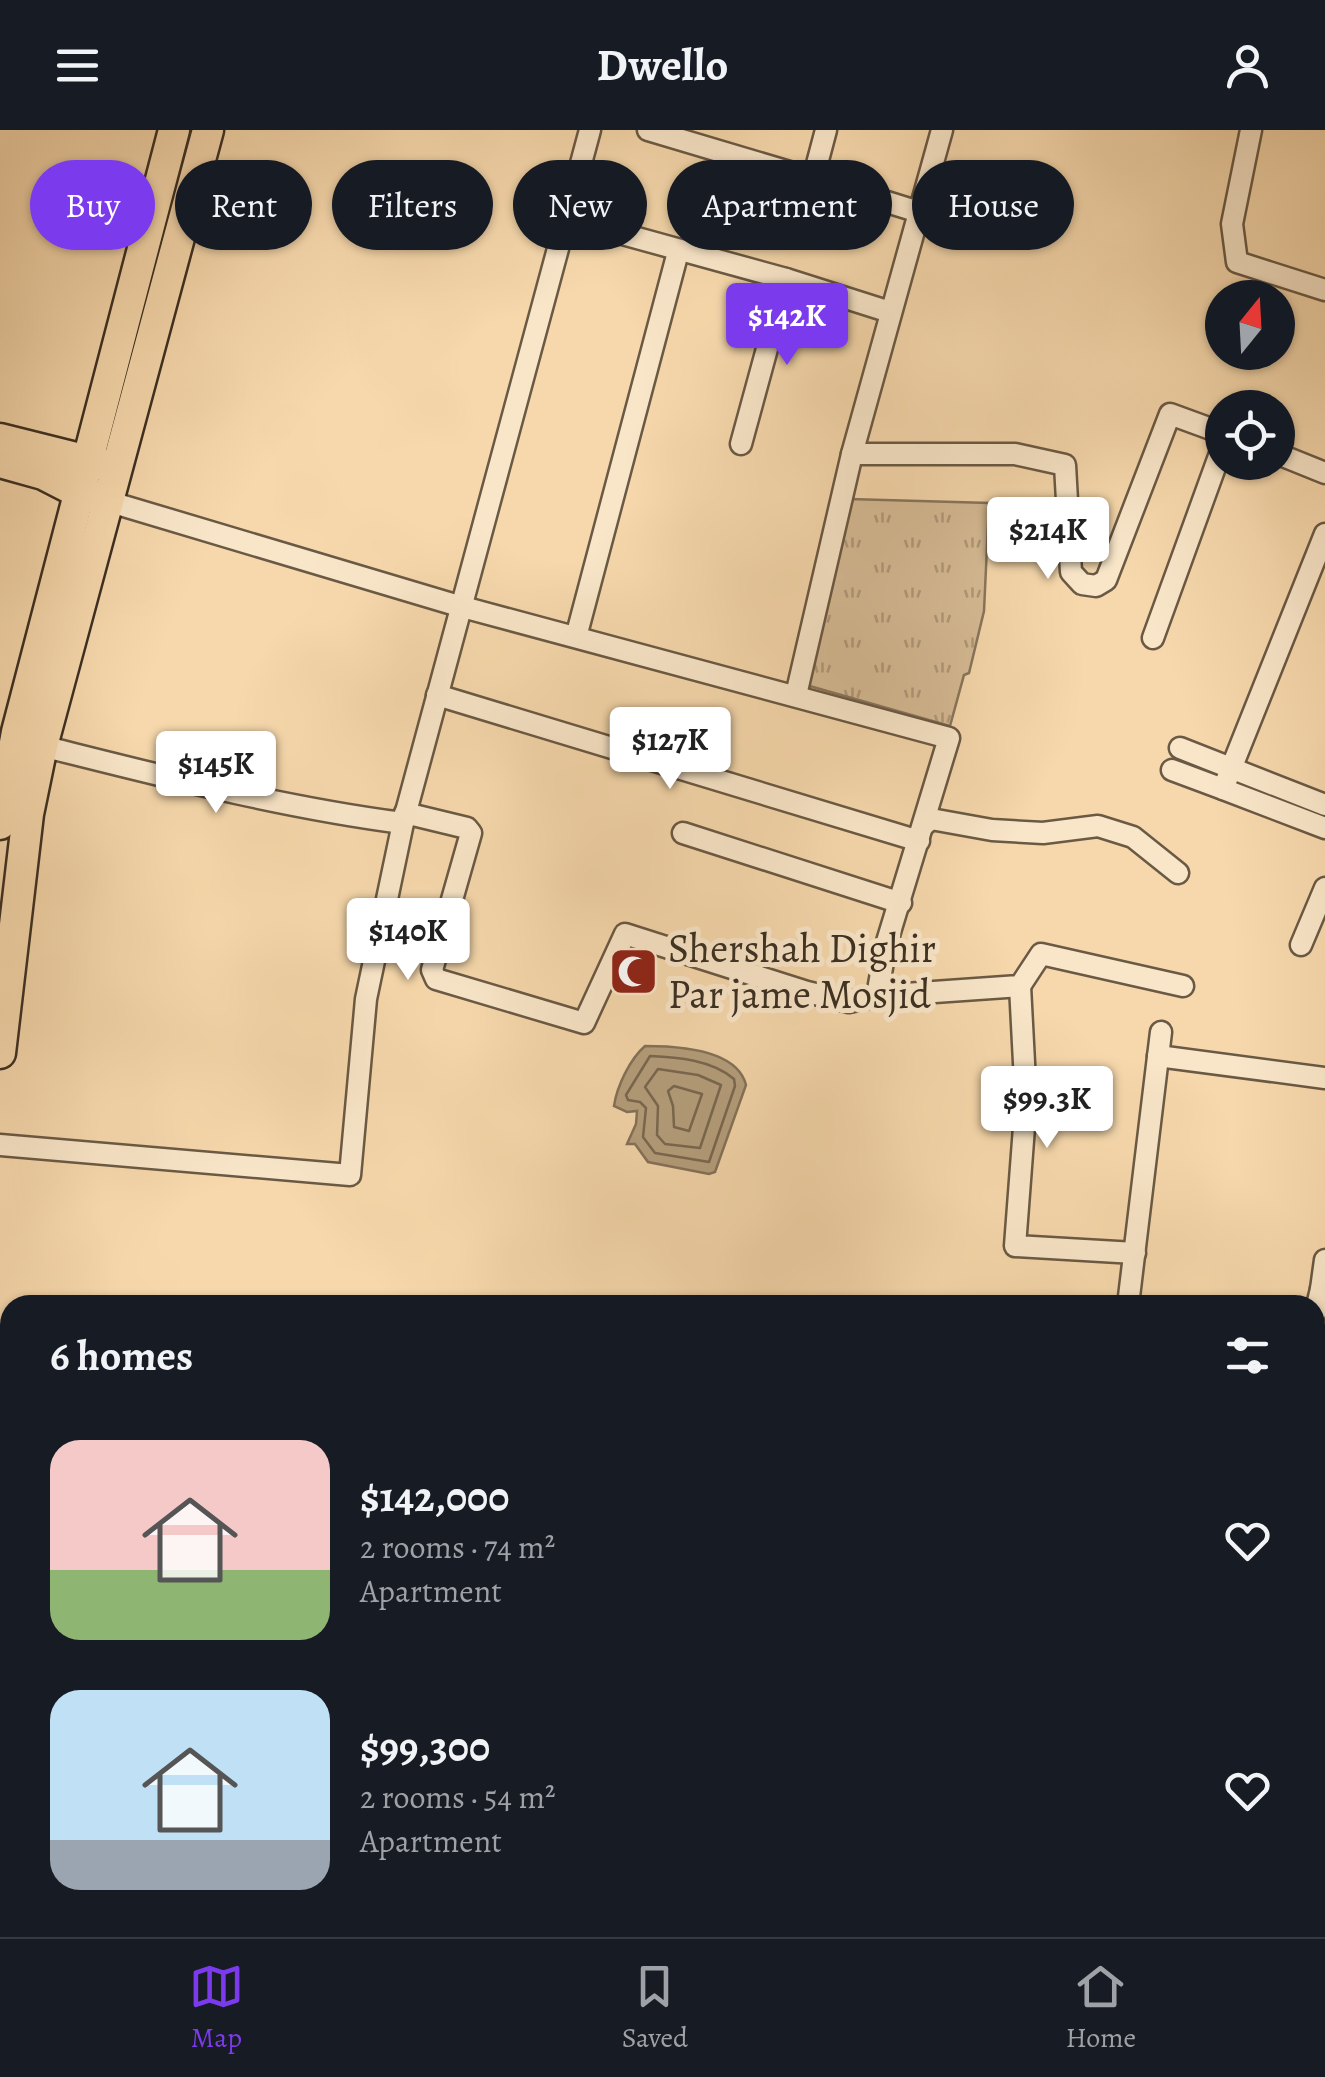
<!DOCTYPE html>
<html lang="en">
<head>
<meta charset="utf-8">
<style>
	body { margin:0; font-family:Alegreya,serif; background:#20242c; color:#f1f3f6; height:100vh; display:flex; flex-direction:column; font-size:38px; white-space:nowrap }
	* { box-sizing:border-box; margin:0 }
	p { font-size:32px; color:#9ea1a6 }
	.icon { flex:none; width:55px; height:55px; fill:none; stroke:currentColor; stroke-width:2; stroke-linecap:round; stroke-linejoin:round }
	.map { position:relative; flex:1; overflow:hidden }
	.side { position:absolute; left:0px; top:1165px; width:1325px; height:642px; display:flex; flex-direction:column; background:#171b24; border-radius:30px 30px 0 0; box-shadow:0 2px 8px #0004 }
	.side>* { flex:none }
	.top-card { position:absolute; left:30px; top:30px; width:1265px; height:90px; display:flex; gap:20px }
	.needle { width:65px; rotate:18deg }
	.buttons { position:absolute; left:1205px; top:150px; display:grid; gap:20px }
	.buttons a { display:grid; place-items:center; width:90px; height:90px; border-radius:50%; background:#171b24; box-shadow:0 2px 8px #0004; font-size:50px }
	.price { position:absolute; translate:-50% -85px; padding:0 22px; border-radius:10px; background:#fff; color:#222; font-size:32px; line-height:65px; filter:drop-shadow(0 2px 5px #0008) }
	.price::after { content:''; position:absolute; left:50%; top:60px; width:30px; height:22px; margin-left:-15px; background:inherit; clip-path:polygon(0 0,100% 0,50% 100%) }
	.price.active { background:#7c3aed; color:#fff }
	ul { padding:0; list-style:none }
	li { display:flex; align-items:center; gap:30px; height:250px; padding:0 50px }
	li span { display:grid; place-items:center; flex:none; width:280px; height:200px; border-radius:30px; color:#555 }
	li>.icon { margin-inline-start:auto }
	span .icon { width:120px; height:120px; fill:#fffc; stroke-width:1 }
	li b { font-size:42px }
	h2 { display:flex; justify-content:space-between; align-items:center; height:120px; padding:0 50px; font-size:42px }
	.tag { padding:0 35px; border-radius:45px; background:#171b24; box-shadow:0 2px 8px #0004; font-size:35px; line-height:90px }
	.tag.active { background:#7c3aed; color:#fff }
	header { display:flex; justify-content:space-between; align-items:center; height:130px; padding:0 50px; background:#171b24; font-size:45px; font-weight:700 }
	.tabs { display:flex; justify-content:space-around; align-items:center; height:140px; border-top:2px solid #363941; background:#171b24; font-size:28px; color:#9ea1a6 }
	.tabs a { display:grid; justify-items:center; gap:5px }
	.tabs .active { color:#7c3aed }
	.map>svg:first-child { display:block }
	.grass { fill:url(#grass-tufts); stroke:#88755c; stroke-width:2.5 }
	.water { fill:#b69f7d; stroke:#857259; stroke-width:2.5 }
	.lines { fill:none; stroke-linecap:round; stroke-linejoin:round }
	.shore { stroke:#786750; stroke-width:2.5 }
	.street-casing { stroke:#6a5944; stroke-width:25 }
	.secondary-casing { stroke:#3b2f22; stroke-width:32 }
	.primary-casing { stroke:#3b2f22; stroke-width:35 }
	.street { stroke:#f9e6c9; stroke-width:20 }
	.secondary { stroke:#f9e6c9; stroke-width:28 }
	.primary { stroke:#f6d8ac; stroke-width:30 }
	.labels { text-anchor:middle; stroke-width:10; stroke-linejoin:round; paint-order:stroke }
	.poi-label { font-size:40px; fill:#3b2f22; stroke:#f9e6c9; text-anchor:start }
</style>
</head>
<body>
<header><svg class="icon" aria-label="menu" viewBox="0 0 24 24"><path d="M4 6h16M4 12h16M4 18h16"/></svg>Dwello<svg class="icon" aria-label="person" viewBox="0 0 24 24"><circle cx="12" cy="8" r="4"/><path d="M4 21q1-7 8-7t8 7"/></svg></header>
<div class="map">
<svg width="1325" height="1807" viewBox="0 0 1325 1807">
	<defs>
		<pattern id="grass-tufts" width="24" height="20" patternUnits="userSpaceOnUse" patternTransform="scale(2.5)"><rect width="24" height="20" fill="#d6bb95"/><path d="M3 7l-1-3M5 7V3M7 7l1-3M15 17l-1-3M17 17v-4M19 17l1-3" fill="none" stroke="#af9879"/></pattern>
	</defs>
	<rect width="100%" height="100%" fill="#f6d8ac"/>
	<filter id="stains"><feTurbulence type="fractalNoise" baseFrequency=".002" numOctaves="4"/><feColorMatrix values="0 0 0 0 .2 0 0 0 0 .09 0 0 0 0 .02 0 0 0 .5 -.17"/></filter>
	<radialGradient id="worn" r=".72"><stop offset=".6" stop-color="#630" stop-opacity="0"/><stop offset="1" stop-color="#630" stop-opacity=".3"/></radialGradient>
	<!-- grass -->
	<polygon class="grass" points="849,369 989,373 984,481 969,543 964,545 950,596 806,555"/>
	<!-- water -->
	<path class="water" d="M645 916C676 916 737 919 746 955L715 1042 709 1044 648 1032 635 1014H627L636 994 637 981 627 982 614 976C617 956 630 929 645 916Z"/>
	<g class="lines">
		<!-- shore -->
		<g class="shore">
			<path d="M650 926C677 927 712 930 734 949L735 956 709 1032 655 1023 643 1007 646 978 640 972 628 970 626 965Z"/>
			<polygon points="658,939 698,945 721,955 700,1018 665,1014 657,1005 658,976 645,957"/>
			<polygon points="674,956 702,964 689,1001 674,997 673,976 668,961"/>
		</g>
		<defs>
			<g id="street">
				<polyline points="648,0 813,49 826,0"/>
				<polyline points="1251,0 1232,94 1237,132 1325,160"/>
				<polyline points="813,49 919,82"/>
				<polyline points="568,89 786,149 890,182"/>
				<polyline points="741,314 786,149"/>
				<polyline points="852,324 1015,324 1065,335 1071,442 1082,454 1096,456 1106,450 1170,284 1222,303"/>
				<polyline points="1278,324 1325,343"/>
				<polyline points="107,371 459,476 949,608 886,815 877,866 1020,856 1041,824 1183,856"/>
				<polyline points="1325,404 1223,659 1325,698"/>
				<polyline points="576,507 678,122"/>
				<polyline points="1153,508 1222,318"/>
				<polyline points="437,565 919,711"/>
				<polyline points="796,565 852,324 942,0"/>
				<path d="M42 616C162 646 280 677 403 693"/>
				<polyline points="1180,618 1325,675"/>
				<polyline points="1172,640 1223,659"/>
				<polyline points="405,683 467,698 471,703 432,840 436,849 584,893 625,804 807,862 849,872 877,866"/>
				<polyline points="924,695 931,689 992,700 1043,703 1098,696 1133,707 1178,743"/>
				<polyline points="683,703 901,773"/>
				<polyline points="1301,815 1325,758"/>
				<polyline points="1020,856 1026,971 1015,1116 1135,1123"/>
				<polyline points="1158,926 1325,948"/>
				<polyline points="0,1015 350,1045 366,869 403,693 590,0"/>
				<polyline points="1321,1159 1325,1130"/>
				<polyline points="1128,1175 1161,902"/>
				<polyline points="1315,1184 1321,1159 1325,1159"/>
				<polyline points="1315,1421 1325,1423"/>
				<polyline points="727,1798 729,1807"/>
				<polyline points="1125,1803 1126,1798"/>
				<polyline points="340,1807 373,1803"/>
			</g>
			<g id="secondary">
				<polyline points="0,1464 10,1466"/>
				<polyline points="1315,1690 1325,1690"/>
				<polyline points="371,1798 373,1807"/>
			</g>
			<g id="primary">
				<polyline points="0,309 104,335"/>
				<polyline points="0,332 43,344 80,363 99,368"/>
				<polyline points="0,694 17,602 174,0"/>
				<polyline points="0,923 28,684 42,616 208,0"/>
				<polyline points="0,1771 7,1807"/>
			</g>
		</defs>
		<!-- street casing -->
		<use href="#street" class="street-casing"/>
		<!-- secondary casing -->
		<use href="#secondary" class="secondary-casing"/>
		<!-- primary casing -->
		<use href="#primary" class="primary-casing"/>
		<!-- street -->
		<use href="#street" class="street"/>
		<!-- secondary -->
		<use href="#secondary" class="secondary"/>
		<!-- primary -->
		<use href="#primary" class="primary"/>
	</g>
	<!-- icons -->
	<defs>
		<symbol id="mosque-square" viewBox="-11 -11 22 22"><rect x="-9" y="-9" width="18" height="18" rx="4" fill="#8f2418" stroke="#f9e6c9"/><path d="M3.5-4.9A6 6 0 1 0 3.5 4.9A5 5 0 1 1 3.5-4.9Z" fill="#fff"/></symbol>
	</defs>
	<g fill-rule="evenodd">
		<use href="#mosque-square" x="606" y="814" width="55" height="55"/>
	</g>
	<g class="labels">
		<!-- poi labels -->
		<g class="poi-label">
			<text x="668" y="832">Shershah Dighir<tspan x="668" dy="46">Par jame Mosjid</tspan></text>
		</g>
	</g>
	<rect width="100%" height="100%" filter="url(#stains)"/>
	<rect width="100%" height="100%" fill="url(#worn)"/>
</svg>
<div class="buttons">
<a><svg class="needle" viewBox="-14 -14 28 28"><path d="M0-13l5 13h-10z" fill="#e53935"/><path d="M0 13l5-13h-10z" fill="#9ea1a6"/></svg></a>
<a><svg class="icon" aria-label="locate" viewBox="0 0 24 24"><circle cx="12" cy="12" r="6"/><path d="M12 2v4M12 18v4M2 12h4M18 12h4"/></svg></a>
</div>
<b class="price active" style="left:787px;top:238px">$142K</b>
<b class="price" style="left:1048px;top:452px">$214K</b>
<b class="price" style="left:670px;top:662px">$127K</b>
<b class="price" style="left:216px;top:686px">$145K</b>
<b class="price" style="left:408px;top:853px">$140K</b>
<b class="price" style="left:1047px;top:1021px">$99.3K</b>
<div class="top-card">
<a class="tag active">Buy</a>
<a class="tag">Rent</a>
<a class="tag">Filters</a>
<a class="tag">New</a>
<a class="tag">Apartment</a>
<a class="tag">House</a>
</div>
<section class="side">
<h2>6 homes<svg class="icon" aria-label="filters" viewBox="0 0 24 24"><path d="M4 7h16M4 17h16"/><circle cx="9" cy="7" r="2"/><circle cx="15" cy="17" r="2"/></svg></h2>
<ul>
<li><span style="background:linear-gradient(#f6c9c9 65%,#8fb573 0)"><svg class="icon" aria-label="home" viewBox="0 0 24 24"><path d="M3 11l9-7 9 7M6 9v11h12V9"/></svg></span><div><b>$142,000</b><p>2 rooms · 74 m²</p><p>Apartment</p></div><svg class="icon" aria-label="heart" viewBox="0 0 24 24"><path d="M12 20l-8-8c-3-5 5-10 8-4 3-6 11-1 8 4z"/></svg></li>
<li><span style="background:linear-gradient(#bfe0f5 75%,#9aa5b1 0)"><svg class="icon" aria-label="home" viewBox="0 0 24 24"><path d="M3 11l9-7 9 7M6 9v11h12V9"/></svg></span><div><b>$99,300</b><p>2 rooms · 54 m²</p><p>Apartment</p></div><svg class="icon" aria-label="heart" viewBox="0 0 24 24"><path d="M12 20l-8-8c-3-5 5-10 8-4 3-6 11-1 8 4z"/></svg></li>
</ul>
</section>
</div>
<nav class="tabs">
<a class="active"><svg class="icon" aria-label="map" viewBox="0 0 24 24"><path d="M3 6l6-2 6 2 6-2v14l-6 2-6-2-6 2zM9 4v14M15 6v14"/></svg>Map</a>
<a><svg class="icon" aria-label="saved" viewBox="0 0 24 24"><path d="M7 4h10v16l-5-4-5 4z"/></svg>Saved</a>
<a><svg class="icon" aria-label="home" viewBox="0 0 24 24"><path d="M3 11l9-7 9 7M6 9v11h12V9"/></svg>Home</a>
</nav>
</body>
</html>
